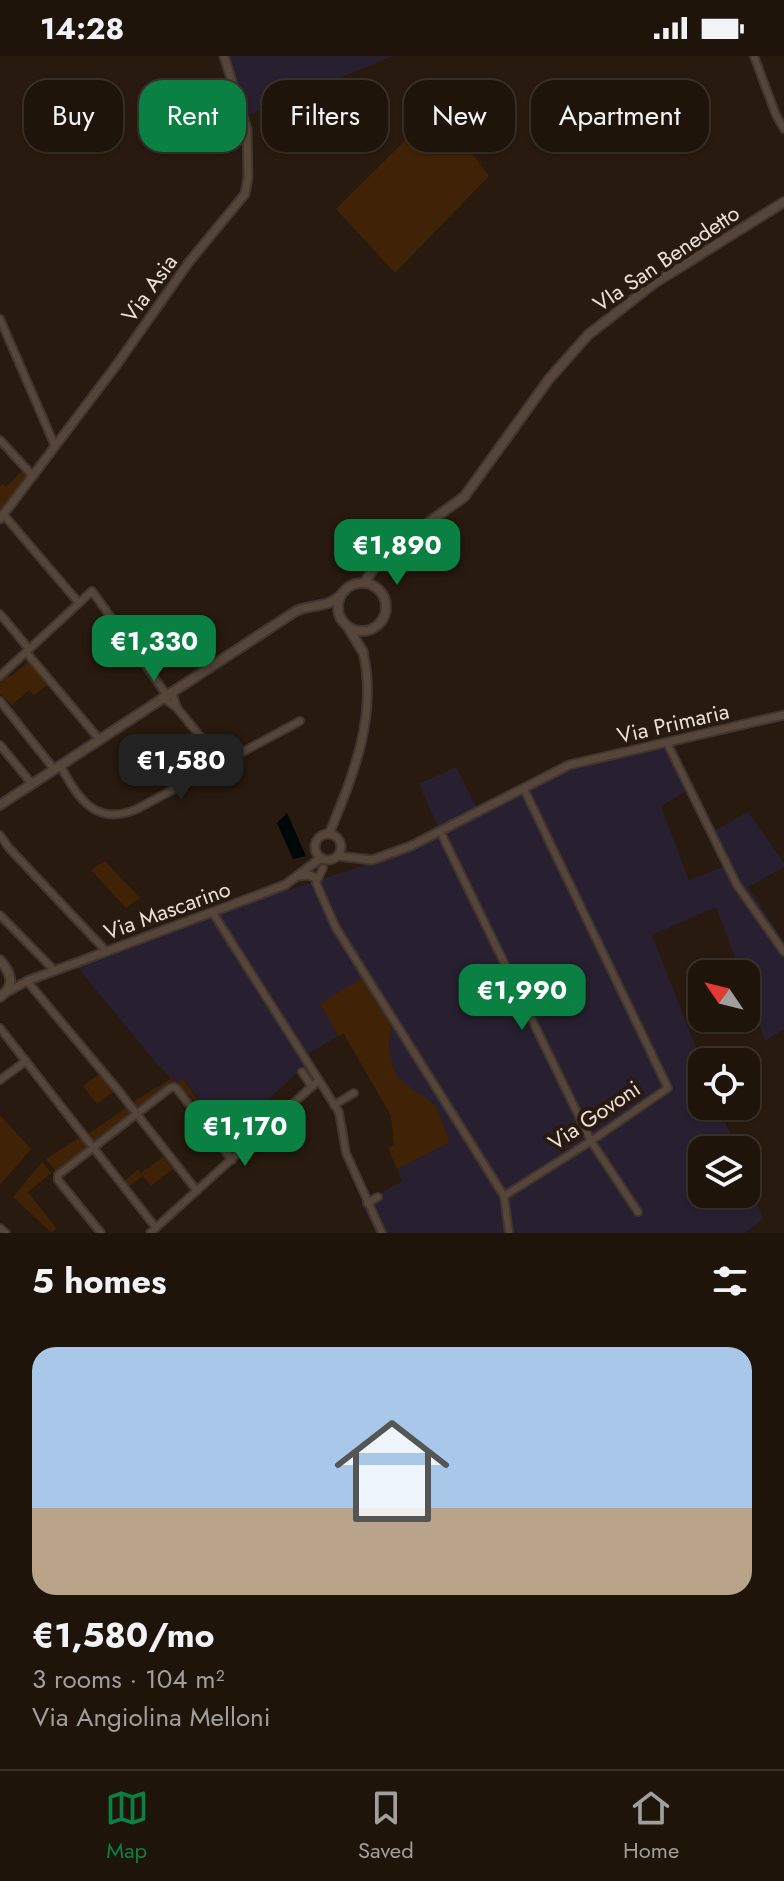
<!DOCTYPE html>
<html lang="en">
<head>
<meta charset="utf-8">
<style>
	body { margin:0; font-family:Jost,sans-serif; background:#2b2118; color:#f1f3f6; height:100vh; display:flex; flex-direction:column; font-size:30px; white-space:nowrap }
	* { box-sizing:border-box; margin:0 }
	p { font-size:26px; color:#a19e9c }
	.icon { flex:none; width:44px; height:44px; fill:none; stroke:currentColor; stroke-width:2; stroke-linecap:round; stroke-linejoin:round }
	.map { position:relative; height:1177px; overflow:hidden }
	.details { display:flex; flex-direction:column; background:#1e140a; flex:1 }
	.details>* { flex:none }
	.hud { position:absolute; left:24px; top:24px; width:736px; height:72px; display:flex; gap:16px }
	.needle { width:52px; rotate:305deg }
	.tools { position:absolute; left:688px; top:904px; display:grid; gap:16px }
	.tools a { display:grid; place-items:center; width:72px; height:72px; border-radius:16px; background:#1e140a; box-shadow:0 2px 6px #0004,0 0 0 2px #3c332b; font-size:40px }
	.price { position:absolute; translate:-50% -68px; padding:0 18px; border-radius:16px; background:#0b8043; color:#fff; font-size:26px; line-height:52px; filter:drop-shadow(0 2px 4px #0008) }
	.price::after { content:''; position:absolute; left:50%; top:48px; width:24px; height:18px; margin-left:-12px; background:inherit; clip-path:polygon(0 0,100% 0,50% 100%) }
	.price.active { background:#222; color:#fff }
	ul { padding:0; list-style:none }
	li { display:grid; align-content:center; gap:16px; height:424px; padding:0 32px }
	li+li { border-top:2px solid #3c332b }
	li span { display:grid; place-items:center; height:248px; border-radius:24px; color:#555 }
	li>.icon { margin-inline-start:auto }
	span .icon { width:144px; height:144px; fill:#fffc; stroke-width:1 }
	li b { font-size:34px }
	h2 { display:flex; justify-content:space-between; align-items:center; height:96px; padding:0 32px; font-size:34px }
	.tag { padding:0 28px; border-radius:24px; background:#1e140a; box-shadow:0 2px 6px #0004,0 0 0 2px #3c332b; font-size:28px; line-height:72px }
	.tag.active { background:#0b8043; color:#fff }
	.status { display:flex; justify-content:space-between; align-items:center; height:56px; padding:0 40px; background:#1e140a; direction:ltr }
	.status svg { height:22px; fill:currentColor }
	.tabs { display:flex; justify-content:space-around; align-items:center; height:112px; border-top:2px solid #3c332b; background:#1e140a; font-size:22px; color:#a19e9c }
	.tabs a { display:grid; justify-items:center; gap:4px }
	.tabs .active { color:#0b8043 }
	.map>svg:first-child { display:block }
	.industrial { fill:#282030 }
	.green { fill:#402306 }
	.water { fill:#000708 }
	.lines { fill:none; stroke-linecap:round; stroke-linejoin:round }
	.minor-casing { stroke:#403530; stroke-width:10 }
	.tertiary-casing { stroke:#403530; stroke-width:11 }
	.secondary-casing { stroke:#403530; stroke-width:12 }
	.minor { stroke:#564639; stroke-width:6 }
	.tertiary { stroke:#564639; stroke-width:7 }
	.secondary { stroke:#564639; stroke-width:8 }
	.labels { text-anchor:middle; stroke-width:8; stroke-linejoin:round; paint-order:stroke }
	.street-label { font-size:22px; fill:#eae0d8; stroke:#281a0e }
</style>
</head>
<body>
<div class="status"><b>14:28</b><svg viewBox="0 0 49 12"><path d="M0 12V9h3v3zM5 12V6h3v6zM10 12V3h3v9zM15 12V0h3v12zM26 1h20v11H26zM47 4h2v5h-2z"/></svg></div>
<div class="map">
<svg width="784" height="1177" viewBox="0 0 784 1177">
	<rect width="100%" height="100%" fill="#281a0e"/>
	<!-- industrial -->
	<g class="industrial">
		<polygon points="228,0 393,0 246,60"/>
		<polygon points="668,684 692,732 661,750 689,825 727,809 712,776 748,756 784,807 784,811 748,831 784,886 784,973 765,985 746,933 746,918 741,918 716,851 652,879 702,1007 702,1050 719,1050 736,1094 702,1094 702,1138 746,1138 746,1119 763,1163 745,1177 376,1177 361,1147 402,1126 397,1113 450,1086 436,1050 399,1024 392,1008 389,989 392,966 320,948 338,980 305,1000 307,1008 226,1082 184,1023 176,1027 157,1008 74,907 225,854 387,802 440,775 419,728 456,711 480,757 573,709"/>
	</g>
	<!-- green -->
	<g class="green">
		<polygon points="438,52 489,120 395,217 336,153"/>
		<polygon points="22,415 27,420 0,456 0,430 3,428 6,431"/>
		<polygon points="29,605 49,628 34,639 29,634 12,649 0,637 0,625 7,618 10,621"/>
		<polygon points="105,805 140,842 126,852 91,814"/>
		<polygon points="363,921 392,966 389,989 392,1008 399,1023 436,1050 450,1086 397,1113 388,1092 394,1089 391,1060 344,978 338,980 320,948"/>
		<polygon points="99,1018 115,1035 97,1048 83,1030"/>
		<polygon points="172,1022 176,1027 183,1023 219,1073 189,1039 186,1041 178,1031 138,1054 133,1046"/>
		<polygon points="127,1051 133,1058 123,1067 120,1064 92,1086 87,1079"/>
		<polygon points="0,1059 31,1093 0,1129"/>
		<polygon points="80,1081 88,1091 56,1116 46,1103"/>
		<polygon points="163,1101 173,1113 151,1130 143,1120 126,1132 122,1127 138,1114 141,1117"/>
		<polygon points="42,1106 51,1117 28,1136 56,1172 52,1177 13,1141"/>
	</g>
	<!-- water -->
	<polygon class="water" points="287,757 306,800 293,803 277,767"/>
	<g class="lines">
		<defs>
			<g id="minor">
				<polyline points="754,0 776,59 784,73"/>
				<polyline points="0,263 55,390"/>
				<polyline points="0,384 33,420"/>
				<polyline points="3,458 79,547"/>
				<polyline points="0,558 29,593"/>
				<polyline points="26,596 99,683"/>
				<polyline points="0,620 92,535 166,638"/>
				<polyline points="162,641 177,652 172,635"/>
				<polyline points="0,645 54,713"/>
				<polyline points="177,652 222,707"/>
				<polyline points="667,687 737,829 784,896"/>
				<polyline points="0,689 32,728"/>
				<path d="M60 709C78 742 95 771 137 753L300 665"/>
				<polyline points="440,775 591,1085 638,1156"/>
				<polyline points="0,779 9,792 107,896"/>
				<polyline points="323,812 316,827 336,872 504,1140 509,1177"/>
				<polyline points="213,857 339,1056 346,1097 382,1177"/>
				<polyline points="0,859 55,915"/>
				<polyline points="27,925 118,1034 197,1135"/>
				<polyline points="0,972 156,1172"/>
				<polyline points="302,1016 312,1031"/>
				<polyline points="0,1024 26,1005"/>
				<polyline points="334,1049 354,1037"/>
				<polyline points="504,1140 591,1085 668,1032 524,733"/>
				<polyline points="367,1147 378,1141"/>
				<polyline points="0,1172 6,1177"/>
				<polyline points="101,1177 58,1124 58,1119 170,1032 174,1031 177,1033 232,1104"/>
				<polyline points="150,1177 319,1024"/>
			</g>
			<g id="tertiary">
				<polyline points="0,463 115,311 189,206 245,138 248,121 247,73 224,0"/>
				<circle cx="328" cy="791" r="13"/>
				<path d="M329 778C353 720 378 659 363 596"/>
				<polyline points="338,800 372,804 411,790 569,709 784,659"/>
				<polyline points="298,820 309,819 316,822"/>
				<polyline points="7,936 27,925 285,829 321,802"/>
			</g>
			<g id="secondary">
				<circle cx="362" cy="551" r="24"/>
				<polyline points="364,527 383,499 464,441 549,323 588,279 653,228 784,146"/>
				<polyline points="349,573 363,596"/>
				<path d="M0 749 296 555C311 548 327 552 340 540"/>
				<path d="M0 904C11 917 16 929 0 941"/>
			</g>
		</defs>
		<!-- minor casing -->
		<use href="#minor" class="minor-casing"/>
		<!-- tertiary casing -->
		<use href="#tertiary" class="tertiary-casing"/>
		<!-- secondary casing -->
		<use href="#secondary" class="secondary-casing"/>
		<!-- minor -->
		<use href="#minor" class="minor"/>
		<!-- tertiary -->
		<use href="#tertiary" class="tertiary"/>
		<!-- secondary -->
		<use href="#secondary" class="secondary"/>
	</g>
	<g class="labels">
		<!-- street labels -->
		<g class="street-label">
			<text transform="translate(666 202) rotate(-34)" y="8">VIa San Benedetto</text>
			<text transform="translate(149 232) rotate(-54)" y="8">Via Asia</text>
			<text transform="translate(673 667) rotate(-13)" y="8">Via Primaria</text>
			<text transform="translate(167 854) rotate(-20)" y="8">Via Mascarino</text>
			<text transform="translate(594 1059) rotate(-34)" y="8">Via Govoni</text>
		</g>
	</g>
</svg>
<div class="tools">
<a><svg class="needle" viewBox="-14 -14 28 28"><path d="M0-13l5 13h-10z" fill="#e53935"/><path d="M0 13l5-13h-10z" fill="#a19e9c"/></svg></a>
<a><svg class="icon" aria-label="locate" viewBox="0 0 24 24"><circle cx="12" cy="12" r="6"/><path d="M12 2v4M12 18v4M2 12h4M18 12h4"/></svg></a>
<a><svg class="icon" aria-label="layers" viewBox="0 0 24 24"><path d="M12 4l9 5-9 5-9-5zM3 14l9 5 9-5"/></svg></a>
</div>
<b class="price" style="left:397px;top:531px">€1,890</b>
<b class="price" style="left:154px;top:627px">€1,330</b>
<b class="price active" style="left:181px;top:746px">€1,580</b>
<b class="price" style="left:522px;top:976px">€1,990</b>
<b class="price" style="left:245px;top:1112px">€1,170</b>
<div class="hud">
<a class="tag">Buy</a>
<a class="tag active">Rent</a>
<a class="tag">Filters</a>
<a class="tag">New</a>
<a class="tag">Apartment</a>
</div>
</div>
<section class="details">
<h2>5 homes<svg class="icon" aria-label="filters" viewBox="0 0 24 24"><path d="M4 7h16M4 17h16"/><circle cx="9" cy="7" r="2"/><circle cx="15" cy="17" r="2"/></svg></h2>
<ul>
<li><span style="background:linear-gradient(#a9c7e8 65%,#b9a48a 0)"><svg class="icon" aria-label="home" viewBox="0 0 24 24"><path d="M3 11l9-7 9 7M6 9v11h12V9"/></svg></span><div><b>€1,580/mo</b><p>3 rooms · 104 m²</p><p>Via Angiolina Melloni</p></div></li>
</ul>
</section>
<nav class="tabs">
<a class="active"><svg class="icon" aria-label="map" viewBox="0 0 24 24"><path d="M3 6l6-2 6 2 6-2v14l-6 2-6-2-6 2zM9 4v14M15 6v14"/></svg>Map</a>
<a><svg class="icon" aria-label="saved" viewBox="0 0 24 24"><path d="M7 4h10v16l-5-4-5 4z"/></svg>Saved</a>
<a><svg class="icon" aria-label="home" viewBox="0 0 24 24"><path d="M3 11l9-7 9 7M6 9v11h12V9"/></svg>Home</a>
</nav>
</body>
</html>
